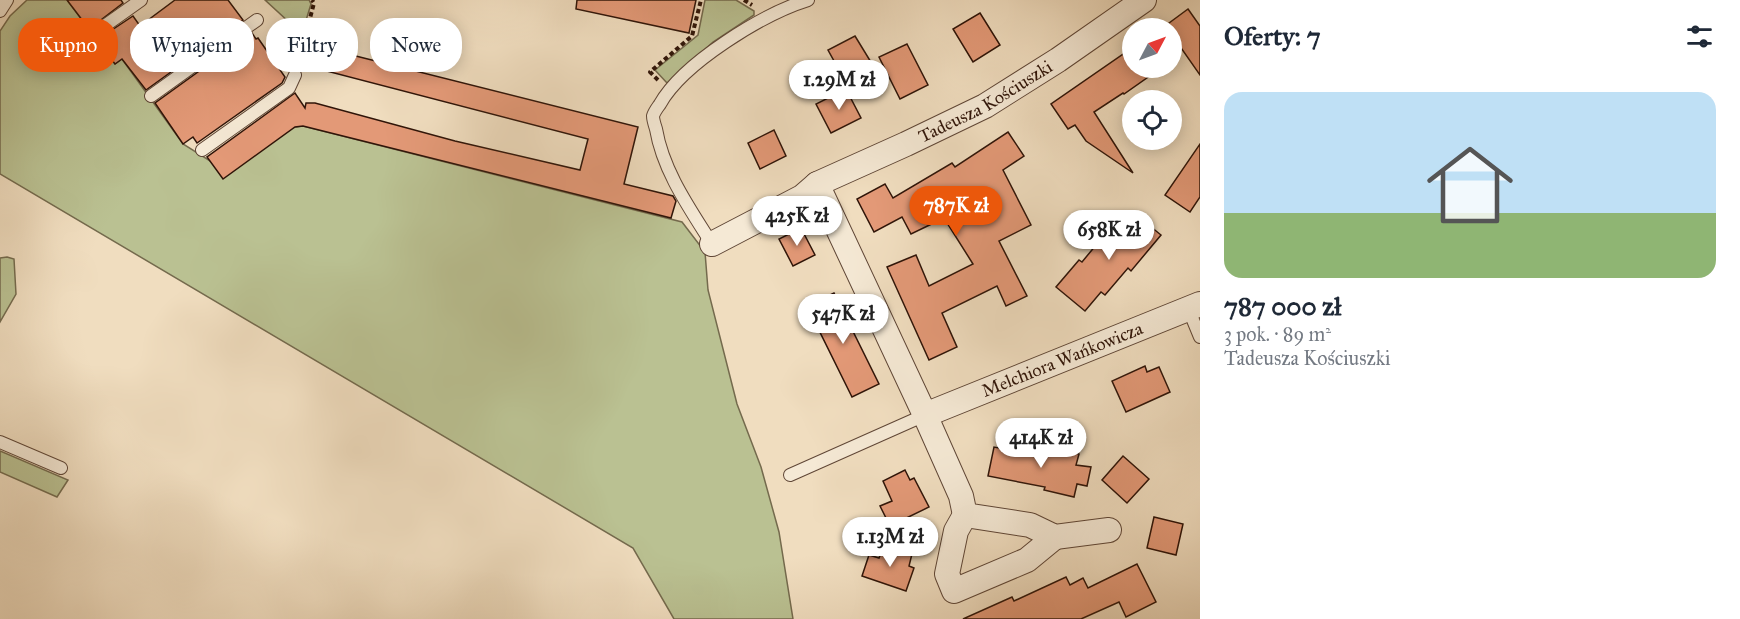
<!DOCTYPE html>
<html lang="pl">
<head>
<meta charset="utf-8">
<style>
	body { margin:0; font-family:"IM FELL Great Primer",serif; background:#f2f2f3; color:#1f2937; height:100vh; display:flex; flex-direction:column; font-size:22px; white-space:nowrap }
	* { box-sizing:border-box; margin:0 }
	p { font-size:20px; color:#747a83 }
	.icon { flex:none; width:33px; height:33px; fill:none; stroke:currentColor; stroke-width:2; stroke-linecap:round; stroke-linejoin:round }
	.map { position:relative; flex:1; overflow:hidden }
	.panel { display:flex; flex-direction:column; background:#fff; width:540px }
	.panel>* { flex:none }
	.hud { position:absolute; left:18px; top:18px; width:570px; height:54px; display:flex; gap:12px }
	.needle { width:39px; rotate:49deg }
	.tools { position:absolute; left:1122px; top:18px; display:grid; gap:12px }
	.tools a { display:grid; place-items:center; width:60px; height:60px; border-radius:50%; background:#fff; box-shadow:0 3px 15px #0003; font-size:30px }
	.price { position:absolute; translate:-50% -51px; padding:0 14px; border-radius:21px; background:#fff; color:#222; font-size:20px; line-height:39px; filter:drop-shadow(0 2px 3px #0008) }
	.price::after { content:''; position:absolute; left:50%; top:36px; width:18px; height:14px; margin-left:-9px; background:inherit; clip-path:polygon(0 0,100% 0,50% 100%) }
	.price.on { background:#ea580c; color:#fff }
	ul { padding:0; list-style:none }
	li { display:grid; align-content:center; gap:12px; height:318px; padding:0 24px }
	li+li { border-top:2px solid #e0e1e3 }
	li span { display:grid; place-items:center; height:186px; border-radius:18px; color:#555 }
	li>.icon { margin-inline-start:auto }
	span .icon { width:108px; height:108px; fill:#fffc; stroke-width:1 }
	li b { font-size:26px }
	h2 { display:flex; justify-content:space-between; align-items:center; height:72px; padding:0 24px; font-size:26px }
	.pill { padding:0 21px; border-radius:24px; background:#fff; box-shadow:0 3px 15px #0003; font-size:21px; line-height:54px }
	.pill.on { background:#ea580c; color:#fff }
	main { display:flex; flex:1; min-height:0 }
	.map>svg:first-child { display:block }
	.green { fill:#bac192; stroke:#746a4d; stroke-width:1.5 }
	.building { fill:#e39977; stroke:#2f1408; stroke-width:1.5 }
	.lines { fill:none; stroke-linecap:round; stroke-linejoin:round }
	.lane-casing { stroke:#5f4636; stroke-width:14 }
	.street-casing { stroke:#5f4636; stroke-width:26 }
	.path { stroke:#2f1408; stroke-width:4; stroke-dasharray:4.5 3; stroke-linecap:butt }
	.lane { stroke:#f5e9d5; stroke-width:12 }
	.street { stroke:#f5e9d5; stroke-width:24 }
	.labels { text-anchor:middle; stroke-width:4.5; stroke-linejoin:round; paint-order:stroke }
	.street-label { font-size:18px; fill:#2f1408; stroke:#f5e9d5 }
</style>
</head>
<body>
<main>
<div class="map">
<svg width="1200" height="619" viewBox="0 0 1200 619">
	<rect width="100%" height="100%" fill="#f0ddbf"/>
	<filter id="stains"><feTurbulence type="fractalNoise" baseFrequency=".00333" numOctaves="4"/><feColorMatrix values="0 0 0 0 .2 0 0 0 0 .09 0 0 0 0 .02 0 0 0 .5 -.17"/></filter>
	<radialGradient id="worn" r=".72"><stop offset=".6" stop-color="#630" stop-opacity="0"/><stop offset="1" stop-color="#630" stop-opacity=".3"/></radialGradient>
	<!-- green -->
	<g class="green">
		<polygon points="27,0 67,0 115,64 122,59 183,144 210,161 295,127 303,126 682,222 705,252 708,290 737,404 761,467 779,532 793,619 674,619 633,548 0,174 0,31 10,16"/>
		<polygon points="265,0 309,0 311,4 296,53 285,40 291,24"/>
		<polygon points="705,0 736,0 754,11 754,15 713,42 667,83 655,70 698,35"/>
		<polygon points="7,257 14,259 16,294 0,322 0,258"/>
		<polygon points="0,451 68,480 57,497 0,472"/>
	</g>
	<!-- building -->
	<g class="building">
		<polygon points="67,0 121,0 123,3 89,29"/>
		<polygon points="175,0 228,0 243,20 146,90 122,59 115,64 97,40 133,16 140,26"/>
		<polygon points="577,0 696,0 689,33 576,9"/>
		<polygon points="1188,9 1200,26 1200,75 1172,35 1172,28 1167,28 1165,26"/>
		<polygon points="980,13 1000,45 973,62 953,29"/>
		<polygon points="252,33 256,39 258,38 285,77 282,83 197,143 193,137 183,144 155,103"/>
		<polygon points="855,36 877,72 849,88 828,50"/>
		<polygon points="907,44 928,85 900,99 879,57"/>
		<polygon points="320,47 638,127 624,184 673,196 676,201 671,218 303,126 295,127 223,179 207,157 295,93 305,108 306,103 315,103 455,141 580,170 588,139 315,68"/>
		<polygon points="1132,48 1132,68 1161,68 1124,94 1123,93 1094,112 1133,173 1086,141 1075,125 1068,129 1051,104"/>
		<polygon points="846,89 861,118 831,133 816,104"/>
		<polygon points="774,130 786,156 760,169 748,143"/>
		<polygon points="1008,132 1024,156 1003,170 1031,225 999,241 1027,296 1006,306 997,286 942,313 957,347 929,360 887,267 916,255 929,286 973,264 944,218 911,234 902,217 874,232 857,199 885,184 893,198 952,163 955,167"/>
		<polygon points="1200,144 1200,197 1190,212 1165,195"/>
		<polygon points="1134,213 1161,235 1131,271 1128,268 1105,295 1101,292 1085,311 1056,287 1079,260 1082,262 1115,222 1122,227"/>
		<polygon points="801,228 815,255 793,266 779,239"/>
		<polygon points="834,293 879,384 852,397 807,306"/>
		<polygon points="1145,366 1147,372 1159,367 1170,392 1126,412 1112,381"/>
		<polygon points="1032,444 1079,454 1076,465 1091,467 1087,486 1077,484 1074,497 1044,490 1045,487 988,476 994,447 1031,454"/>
		<polygon points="1123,456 1149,479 1127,503 1102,480"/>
		<polygon points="905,470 910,480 914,478 929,507 890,526 880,506 892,501 883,481"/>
		<polygon points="1154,517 1183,524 1176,555 1147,548"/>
		<polygon points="884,545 912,554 909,566 914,568 906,591 862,576 869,555 879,558"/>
		<polygon points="1137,564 1156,602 1126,617 1119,602 1081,619 963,619 1012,597 1014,601 1066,577 1070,585 1083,578 1088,588"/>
	</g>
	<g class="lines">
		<defs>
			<g id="lane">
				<polyline points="0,11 7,0"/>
				<polyline points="96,32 141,0"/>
				<polyline points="151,96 257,20"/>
				<polyline points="202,150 289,88 295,75"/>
				<path d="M712 244C690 209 663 171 656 129 655 126 653 119 653 116 654 112 658 107 660 104 683 63 763 14 808 0"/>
				<polyline points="1188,308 1200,337"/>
				<polyline points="0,442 61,468"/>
				<polyline points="790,475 925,415"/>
			</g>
			<g id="street">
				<polyline points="817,184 925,415 961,496 965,515 1030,525 1055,537 1109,530"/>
				<path id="s1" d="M712 244 802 197 817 184 906 144 985 106 1058 60 1144 0"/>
				<path id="s2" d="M925 415 1200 304"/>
				<polyline points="965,515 956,531 947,574 954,591 1027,560 1055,537"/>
			</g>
		</defs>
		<!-- lane casing -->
		<use href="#lane" class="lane-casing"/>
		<!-- street casing -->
		<use href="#street" class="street-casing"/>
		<!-- path -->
		<g class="path">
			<polyline points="744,0 752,5"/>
			<polyline points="299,60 314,3 312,0"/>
			<polyline points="658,80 650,72 692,36 701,0"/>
		</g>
		<!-- lane -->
		<use href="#lane" class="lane"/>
		<!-- street -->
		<use href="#street" class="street"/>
	</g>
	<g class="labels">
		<!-- street labels -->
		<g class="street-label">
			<text dy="6" stroke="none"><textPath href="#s1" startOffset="309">Tadeusza Kościuszki</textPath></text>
			<text dy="6" stroke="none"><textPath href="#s2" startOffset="148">Melchiora Wańkowicza</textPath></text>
		</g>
	</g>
	<rect width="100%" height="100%" filter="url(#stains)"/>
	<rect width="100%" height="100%" fill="url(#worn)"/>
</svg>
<div class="tools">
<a><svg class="needle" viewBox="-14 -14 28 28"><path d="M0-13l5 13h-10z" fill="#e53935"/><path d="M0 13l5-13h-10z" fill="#747a83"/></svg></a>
<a><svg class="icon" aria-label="locate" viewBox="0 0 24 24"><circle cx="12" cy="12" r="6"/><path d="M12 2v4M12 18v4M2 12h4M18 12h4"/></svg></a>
</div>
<b class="price" style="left:839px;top:111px">1.29M zł</b>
<b class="price on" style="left:956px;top:237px">787K zł</b>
<b class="price" style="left:797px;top:247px">425K zł</b>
<b class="price" style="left:1109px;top:261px">658K zł</b>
<b class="price" style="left:843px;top:345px">547K zł</b>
<b class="price" style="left:1041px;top:469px">414K zł</b>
<b class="price" style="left:890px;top:568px">1.13M zł</b>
<div class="hud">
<a class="pill on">Kupno</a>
<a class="pill">Wynajem</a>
<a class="pill">Filtry</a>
<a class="pill">Nowe</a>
</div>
</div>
<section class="panel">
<h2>Oferty: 7<svg class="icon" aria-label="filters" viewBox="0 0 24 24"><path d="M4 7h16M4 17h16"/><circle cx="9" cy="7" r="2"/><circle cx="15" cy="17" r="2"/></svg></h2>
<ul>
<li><span style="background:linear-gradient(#bfe0f5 65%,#8fb573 0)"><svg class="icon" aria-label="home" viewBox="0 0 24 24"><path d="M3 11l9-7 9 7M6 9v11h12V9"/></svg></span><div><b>787 000 zł</b><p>3 pok. · 89 m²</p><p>Tadeusza Kościuszki</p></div></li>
</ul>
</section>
</main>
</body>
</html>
